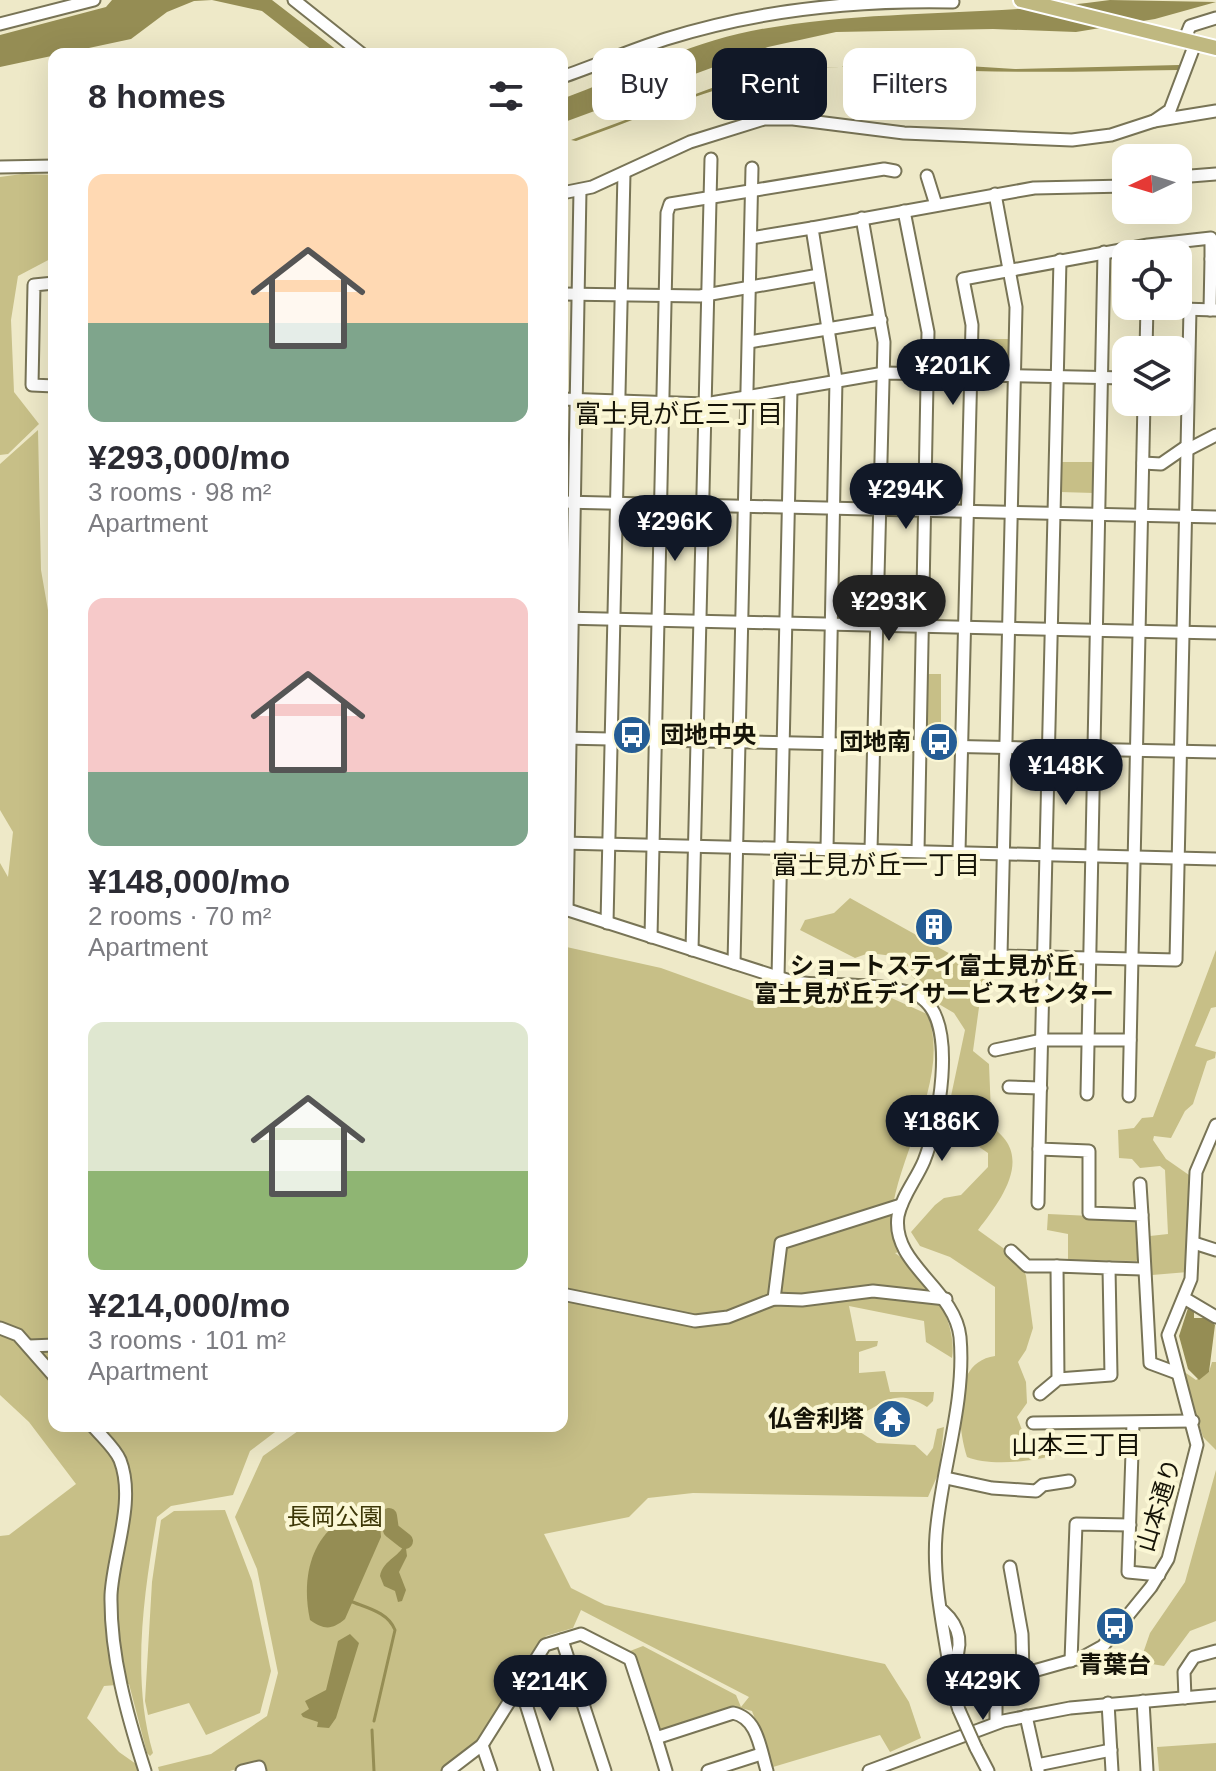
<!DOCTYPE html>
<html lang="en">
<head>
<meta charset="utf-8">
<style>
	body { margin:0; font-family:Helvetica,"Noto Sans JP",sans-serif; background:#f2f2f3; color:#2b2b33; height:100vh; display:flex; flex-direction:column; font-size:30px; white-space:nowrap }
	* { box-sizing:border-box; margin:0 }
	p { font-size:26px; color:#7c7c81 }
	.icon { flex:none; width:44px; height:44px; fill:none; stroke:currentColor; stroke-width:2; stroke-linecap:round; stroke-linejoin:round }
	.map { position:relative; flex:1; overflow:hidden }
	.drawer { position:absolute; left:48px; top:48px; width:520px; height:1384px; display:flex; flex-direction:column; background:#fff; border-radius:16px; box-shadow:0 8px 32px #0002 }
	.drawer>* { flex:none }
	.guide { position:absolute; left:592px; top:48px; width:504px; height:72px; display:flex; gap:16px }
	.needle { width:52px; rotate:266deg }
	.buttons { position:absolute; left:1112px; top:144px; display:grid; gap:16px }
	.buttons a { display:grid; place-items:center; width:80px; height:80px; border-radius:16px; background:#fff; box-shadow:0 8px 32px #0002; font-size:40px }
	.price { position:absolute; translate:-50% -68px; padding:0 18px; border-radius:28px; background:#111827; color:#fff; font-size:26px; line-height:52px; filter:drop-shadow(0 2px 4px #0008) }
	.price::after { content:''; position:absolute; left:50%; top:48px; width:24px; height:18px; margin-left:-12px; background:inherit; clip-path:polygon(0 0,100% 0,50% 100%) }
	.price.active { background:#222; color:#fff }
	ul { padding:0; list-style:none }
	li { display:grid; align-content:center; gap:16px; height:424px; padding:0 40px }
	li span { display:grid; place-items:center; height:248px; border-radius:16px; color:#555 }
	li>.icon { margin-inline-start:auto }
	span .icon { width:144px; height:144px; fill:#fffc; stroke-width:1 }
	li b { font-size:34px }
	h2 { display:flex; justify-content:space-between; align-items:center; height:96px; padding:0 40px; font-size:34px }
	.pill { padding:0 28px; border-radius:16px; background:#fff; box-shadow:0 8px 32px #0002; font-size:28px; line-height:72px }
	.pill.active { background:#111827; color:#fff }
	.map>svg:first-child { display:block }
	.green { fill:#c7bf87 }
	.water { fill:#958d54 }
	.lines { fill:none; stroke-linecap:round; stroke-linejoin:round }
	.stream { stroke:#958d54; stroke-width:3 }
	.river { stroke:#958d54; stroke-width:16 }
	.minor-casing { stroke:#787456; stroke-width:15 }
	.major-casing { stroke:#fff; stroke-width:18 }
	.minor { stroke:#fff; stroke-width:11 }
	.major { stroke:#bfb880; stroke-width:14 }
	.minor-bridge-casing { stroke:#787456; stroke-width:15; stroke-linecap:butt }
	.minor-bridge { stroke:#fff; stroke-width:11 }
	.labels { text-anchor:middle; stroke-width:8; stroke-linejoin:round; paint-order:stroke }
	.poi-label { font-size:24px; font-weight:bold; fill:#151307; stroke:#fbf7d5; text-anchor:end }
	.street-label { font-size:24px; fill:#151307; stroke:#fbf7d5 }
	.park-label { font-size:24px; fill:#3d3707; stroke:#fbf7d5 }
	.neighbourhood-label { font-size:26px; fill:#151307; stroke:#fbf7d5 }
</style>
</head>
<body>
<div class="map">
<svg width="1216" height="1771" viewBox="0 0 1216 1771">
	<rect width="100%" height="100%" fill="#eee9c8"/>
	<!-- green -->
	<g class="green">
		<polygon points="22,174 54,175 54,257 18,276 11,320 14,392 39,424 8,454 0,455 0,177"/>
		<polygon points="975,339 1011,339 1010,370 975,370"/>
		<path d="M38 430 41 570 54 645V1426H283L250 1451 233 1495 171 1506 157 1517C144 1593 131 1678 153 1753L150 1756 147 1753 129 1684 104 1686 87 1718 119 1752 146 1771H0V1536L9 1535 76 1484 29 1422 0 1395V863L8 877 13 832 0 810V464Z"/>
		<polygon points="1061,462 1095,462 1094,493 1060,492"/>
		<polygon points="924,674 941,674 941,739 925,739"/>
		<path d="M850 898 988 975V988L980 1000 973 1051 989 1064 991 1114 988 1125C1036 1153 1003 1198 978 1230L1021 1261 1026 1276 1033 1328 1026 1350 1018 1362 1026 1382 1027 1403 1017 1417 1024 1435 1041 1444H1052L1056 1448 1054 1455C1033 1462 987 1466 967 1457 957 1425 951 1362 995 1356V1287L950 1257 920 1246 911 1232 935 1205 944 1198 961 1195 988 1167V1153L966 1138 943 1134 965 1030 954 1013 937 1003 893 956 869 953 855 958 800 930 805 920 834 913Z"/>
		<path d="M562 946 661 968 761 1004 864 993 887 996 927 1014C959 1090 864 1198 900 1252L895 1253C926 1274 958 1319 952 1358L926 1342 924 1321 849 1306 856 1341H878L877 1346 859 1352V1373L885 1371 890 1392H934L933 1401 927 1407C893 1386 885 1405 856 1416L857 1430 877 1443 915 1445 927 1456 933 1448 937 1429 944 1427 939 1472 928 1497 693 1493 648 1498 629 1517 544 1534 571 1588 605 1605 885 1664 909 1702 921 1738 890 1752 880 1735 773 1767 752 1711 741 1708 656 1734 630 1651 643 1646 736 1695 741 1707 749 1697 581 1610 573 1628 546 1636 476 1743 443 1771H262L259 1762 230 1771H159L158 1767 211 1754 267 1716 278 1673 257 1569 235 1517 263 1456 305 1426H562Z"/>
		<polygon points="1216,950 1216,1007 1211,1008 1195,1046 1216,1052 1215,1058 1207,1061 1193,1104 1185,1111 1171,1138 1154,1136 1153,1140 1166,1159 1189,1175 1188,1272 1152,1275 1150,1236 1168,1234 1165,1170 1160,1166 1140,1168 1132,1159 1119,1158 1118,1130 1134,1128 1142,1118 1153,1117"/>
		<polygon points="1048,1214 1134,1218 1138,1222 1141,1257 1136,1261 1068,1260 1068,1234 1047,1230"/>
		<polygon points="1212,1362 1216,1362 1216,1450 1203,1437 1183,1371 1196,1380 1209,1372"/>
		<polygon points="1216,1470 1216,1621 1190,1631 1164,1666 1140,1662 1150,1633 1185,1582"/>
		<polygon points="225,1510 252,1581 271,1671 260,1713 206,1735 189,1703 148,1715 145,1701 152,1582 161,1520 174,1511"/>
		<polygon points="1216,1743 1216,1771 1159,1771 1157,1747"/>
	</g>
	<!-- water -->
	<g class="water">
		<polygon points="112,0 272,0 342,54 317,54 262,11 212,0 194,1 167,12 131,39 0,67 0,35 106,7"/>
		<path d="M1110 0 1216 2 1155 19 1076 32 993 29 836 32 768 47 562 123V99C625 76 685 44 751 31 870 8 991 17 1110 0Z"/>
		<path d="M903 62 1015 69 1179 65V70C1110 71 1042 73 973 71 948 70 924 66 900 65 858 64 814 68 773 76 705 88 641 118 576 141L571 140 720 85 772 72Z"/>
		<polygon points="1189,1305 1194,1308 1194,1318 1208,1318 1215,1325 1209,1372 1199,1380 1188,1369 1179,1336"/>
		<path d="M363 1512 380 1525 381 1537 345 1619C332 1630 324 1630 310 1620 300 1574 313 1524 363 1512Z"/>
		<path d="M405 1541 407 1556 399 1572 406 1590 402 1601 398 1602 395 1591 384 1586 380 1576C383 1559 403 1556 405 1541Z"/>
		<polygon points="350,1634 359,1643 336,1718 329,1728 317,1727 318,1722 303,1717 301,1714 309,1709 305,1701 326,1690 338,1641"/>
	</g>
	<g class="lines">
		<!-- stream -->
		<g class="stream">
			<path d="M350 1601C367 1608 388 1612 395 1630L374 1721"/>
			<polyline points="372,1730 374,1771"/>
		</g>
		<!-- river -->
		<polyline class="river" points="389,1516 391,1530 405,1541"/>
		<defs>
			<g id="minor">
				<polyline points="294,0 362,54"/>
				<polyline points="0,24 94,0"/>
				<polyline points="1184,41 1190,26 1216,18"/>
				<path d="M562 77C597 65 631 50 666 39 758 10 857 0 953 2"/>
				<polyline points="1154,121 1216,111"/>
				<polyline points="0,167 54,166"/>
				<polyline points="927,176 936,205"/>
				<polyline points="1178,177 1216,174"/>
				<polyline points="562,193 592,187 690,142 764,119 793,119 904,133 1072,140 1111,135 1154,121 1170,110 1195,44"/>
				<polyline points="995,194 1016,307 1001,956 1176,960 1190,309"/>
				<polyline points="904,211 928,332 918,851"/>
				<polyline points="862,218 884,342 871,850"/>
				<polyline points="751,238 812,228"/>
				<polyline points="1060,260 1039,1149 1089,1151 1089,1213 1142,1215 1150,1363 1177,1373"/>
				<polyline points="54,283 34,285 32,385 54,386"/>
				<polyline points="562,294 700,296 819,275"/>
				<polyline points="1147,308 1216,310"/>
				<polyline points="1210,310 1211,259"/>
				<polyline points="749,342 881,320"/>
				<polyline points="1146,350 1147,306"/>
				<polyline points="562,399 705,404 884,373 1126,378"/>
				<polyline points="1187,450 1216,435"/>
				<polyline points="1143,463 1161,464 1187,446"/>
				<polyline points="562,502 1216,517"/>
				<polyline points="562,618 1216,633"/>
				<polyline points="563,738 1216,752"/>
				<polyline points="563,843 1216,859"/>
				<polyline points="827,849 836,379 812,228 1034,188 1126,186"/>
				<polyline points="959,852 972,325 963,279 1148,245 1211,238 1211,259 1216,259"/>
				<path d="M562 908 793 982C826 987 899 981 923 999 958 1026 938 1126 924 1161 916 1180 902 1196 898 1216 891 1264 955 1289 960 1337 966 1403 941 1470 936 1535 932 1586 947 1642 953 1692L959 1710"/>
				<polyline points="567,910 580,190"/>
				<polyline points="607,923 624,173"/>
				<polyline points="651,937 667,213 670,204 884,169 895,171"/>
				<polyline points="692,950 711,159"/>
				<polyline points="734,963 752,168"/>
				<polyline points="778,977 791,389"/>
				<polyline points="995,1050 1042,1040 1130,1040"/>
				<polyline points="1009,1087 1041,1088"/>
				<polyline points="1087,1094 1104,252"/>
				<polyline points="1129,1096 1144,402"/>
				<polyline points="1140,1184 1142,1215"/>
				<polyline points="1038,1203 1039,1149"/>
				<polyline points="1194,1243 1216,1250"/>
				<polyline points="1011,1251 1027,1266 1057,1266"/>
				<polyline points="1109,1268 1143,1269"/>
				<polyline points="562,1294 695,1321 728,1317 774,1299 802,1300 873,1291 946,1299"/>
				<polyline points="1184,1298 1216,1317"/>
				<polyline points="774,1299 781,1243 901,1205"/>
				<polyline points="0,1328 18,1335 54,1376"/>
				<polyline points="30,1346 54,1345"/>
				<polyline points="1040,1394 1058,1379 1111,1375 1109,1268 1057,1266 1058,1379"/>
				<polyline points="1033,1423 1193,1421"/>
				<polyline points="1133,1423 1128,1572 1159,1575"/>
				<path d="M93 1426C101 1436 115 1448 120 1460 136 1501 113 1554 111 1595 110 1655 127 1715 145 1771"/>
				<polyline points="946,1478 992,1488 1036,1491 1043,1485 1069,1481"/>
				<polyline points="1010,1567 1022,1634 1023,1674"/>
				<path d="M943 1611C961 1627 964 1647 951 1668"/>
				<polyline points="562,1640 605,1771"/>
				<polyline points="1071,1661 1076,1524 1130,1525"/>
				<polyline points="520,1685 547,1771"/>
				<polyline points="1185,1698 1184,1672 1194,1657 1216,1651"/>
				<polyline points="1143,1701 1147,1771"/>
				<polyline points="1108,1703 1112,1771"/>
				<polyline points="1026,1716 1038,1770"/>
				<polyline points="996,1722 996,1700 1005,1684 1023,1674 1083,1657 1103,1646 1151,1587 1168,1559 1197,1445 1168,1335 1191,1279 1196,1172 1216,1125"/>
				<polyline points="656,1738 666,1771"/>
				<polyline points="482,1745 491,1771"/>
				<polyline points="976,1748 988,1771"/>
				<polyline points="1037,1765 1111,1750"/>
				<polyline points="242,1771 259,1767 260,1771"/>
				<path d="M448 1771 482 1745 545 1645 581 1634 630 1659 656 1738 733 1713C758 1718 760 1749 767 1771"/>
				<polyline points="708,1771 761,1754"/>
				<polyline points="869,1771 1003,1721 1070,1708 1216,1695"/>
			</g>
			<polyline id="major" points="1021,0 1216,48"/>
		</defs>
		<!-- minor casing -->
		<use href="#minor" class="minor-casing"/>
		<!-- major casing -->
		<use href="#major" class="major-casing"/>
		<!-- minor -->
		<use href="#minor" class="minor"/>
		<!-- major -->
		<use href="#major" class="major"/>
		<defs>
			<polyline id="minor-bridge" points="959,1710 976,1748"/>
		</defs>
		<!-- minor-bridge casing -->
		<use href="#minor-bridge" class="minor-bridge-casing"/>
		<!-- minor-bridge -->
		<use href="#minor-bridge" class="minor-bridge"/>
	</g>
	<!-- icons -->
	<defs>
		<symbol id="bus-disc" viewBox="-11 -11 22 22"><circle r="9.5" fill="#255d95" stroke="#fbf7d5"/><path d="M-5-6H5V4H4V6H2V4H-2V6H-4V4H-5ZM-3.5-4V0h7V-4ZM-3.5 1.2v1.5H-2V1.2ZM2 1.2v1.5H3.5V1.2Z" fill="#fff"/></symbol>
		<symbol id="building-disc" viewBox="-11 -11 22 22"><circle r="9.5" fill="#255d95" stroke="#fbf7d5"/><path d="M-4-6H4V6H1V3H-1V6H-4ZM-2.5-4.3h1.7v1.8h-1.7ZM.8-4.3h1.7v1.8H.8ZM-2.5-1h1.7V.8h-1.7ZM.8-1h1.7V.8H.8Z" fill="#fff"/></symbol>
		<symbol id="temple-disc" viewBox="-11 -11 22 22"><circle r="9.5" fill="#255d95" stroke="#fbf7d5"/><path d="M0-6L5-2H3V0L6.5 2.5H4V6H1.5V3h-3V6H-4V2.5H-6.5L-3 0V-2H-5Z" fill="#fff"/></symbol>
	</defs>
	<g fill-rule="evenodd">
		<use href="#bus-disc" x="610" y="713" width="44" height="44"/>
		<use href="#bus-disc" x="917" y="720" width="44" height="44"/>
		<use href="#building-disc" x="912" y="905" width="44" height="44"/>
		<use href="#temple-disc" x="870" y="1397" width="44" height="44"/>
		<use href="#bus-disc" x="1093" y="1604" width="44" height="44"/>
	</g>
	<g class="labels">
		<!-- poi labels -->
		<g class="poi-label">
			<text x="660" y="743" text-anchor="start">団地中央</text>
			<text x="911" y="750">団地南</text>
			<text x="934" y="974" text-anchor="middle">ショートステイ富士見が丘<tspan x="934" dy="28">富士見が丘デイサービスセンター</tspan></text>
			<text x="864" y="1427">仏舎利塔</text>
			<text x="1115" y="1673" text-anchor="middle">青葉台</text>
		</g>
		<!-- street labels -->
		<g class="street-label">
			<text transform="translate(1159 1505) rotate(-73)" y="8">山本通り</text>
		</g>
		<!-- park labels -->
		<g class="park-label">
			<text x="335" y="1525">長岡公園</text>
		</g>
		<!-- neighbourhood labels -->
		<g class="neighbourhood-label">
			<text x="679" y="423">富士見が丘三丁目</text>
			<text x="876" y="874">富士見が丘一丁目</text>
			<text x="1076" y="1454">山本三丁目</text>
		</g>
	</g>
</svg>
<div class="buttons">
<a><svg class="needle" viewBox="-14 -14 28 28"><path d="M0-13l5 13h-10z" fill="#e53935"/><path d="M0 13l5-13h-10z" fill="#7c7c81"/></svg></a>
<a><svg class="icon" aria-label="locate" viewBox="0 0 24 24"><circle cx="12" cy="12" r="6"/><path d="M12 2v4M12 18v4M2 12h4M18 12h4"/></svg></a>
<a><svg class="icon" aria-label="layers" viewBox="0 0 24 24"><path d="M12 4l9 5-9 5-9-5zM3 14l9 5 9-5"/></svg></a>
</div>
<b class="price" style="left:953px;top:407px">¥201K</b>
<b class="price" style="left:906px;top:531px">¥294K</b>
<b class="price" style="left:675px;top:563px">¥296K</b>
<b class="price active" style="left:889px;top:643px">¥293K</b>
<b class="price" style="left:1066px;top:807px">¥148K</b>
<b class="price" style="left:942px;top:1163px">¥186K</b>
<b class="price" style="left:983px;top:1722px">¥429K</b>
<b class="price" style="left:550px;top:1723px">¥214K</b>
<div class="guide">
<a class="pill">Buy</a>
<a class="pill active">Rent</a>
<a class="pill">Filters</a>
</div>
<section class="drawer">
<h2>8 homes<svg class="icon" aria-label="filters" viewBox="0 0 24 24"><path d="M4 7h16M4 17h16"/><circle cx="9" cy="7" r="2"/><circle cx="15" cy="17" r="2"/></svg></h2>
<ul>
<li><span style="background:linear-gradient(#ffd9b3 60%,#7fa58c 0)"><svg class="icon" aria-label="home" viewBox="0 0 24 24"><path d="M3 11l9-7 9 7M6 9v11h12V9"/></svg></span><div><b>¥293,000/mo</b><p>3 rooms · 98 m²</p><p>Apartment</p></div></li>
<li><span style="background:linear-gradient(#f6c9c9 70%,#7fa58c 0)"><svg class="icon" aria-label="home" viewBox="0 0 24 24"><path d="M3 11l9-7 9 7M6 9v11h12V9"/></svg></span><div><b>¥148,000/mo</b><p>2 rooms · 70 m²</p><p>Apartment</p></div></li>
<li><span style="background:linear-gradient(#dfe7d0 60%,#8fb573 0)"><svg class="icon" aria-label="home" viewBox="0 0 24 24"><path d="M3 11l9-7 9 7M6 9v11h12V9"/></svg></span><div><b>¥214,000/mo</b><p>3 rooms · 101 m²</p><p>Apartment</p></div></li>
</ul>
</section>
</div>
</body>
</html>
